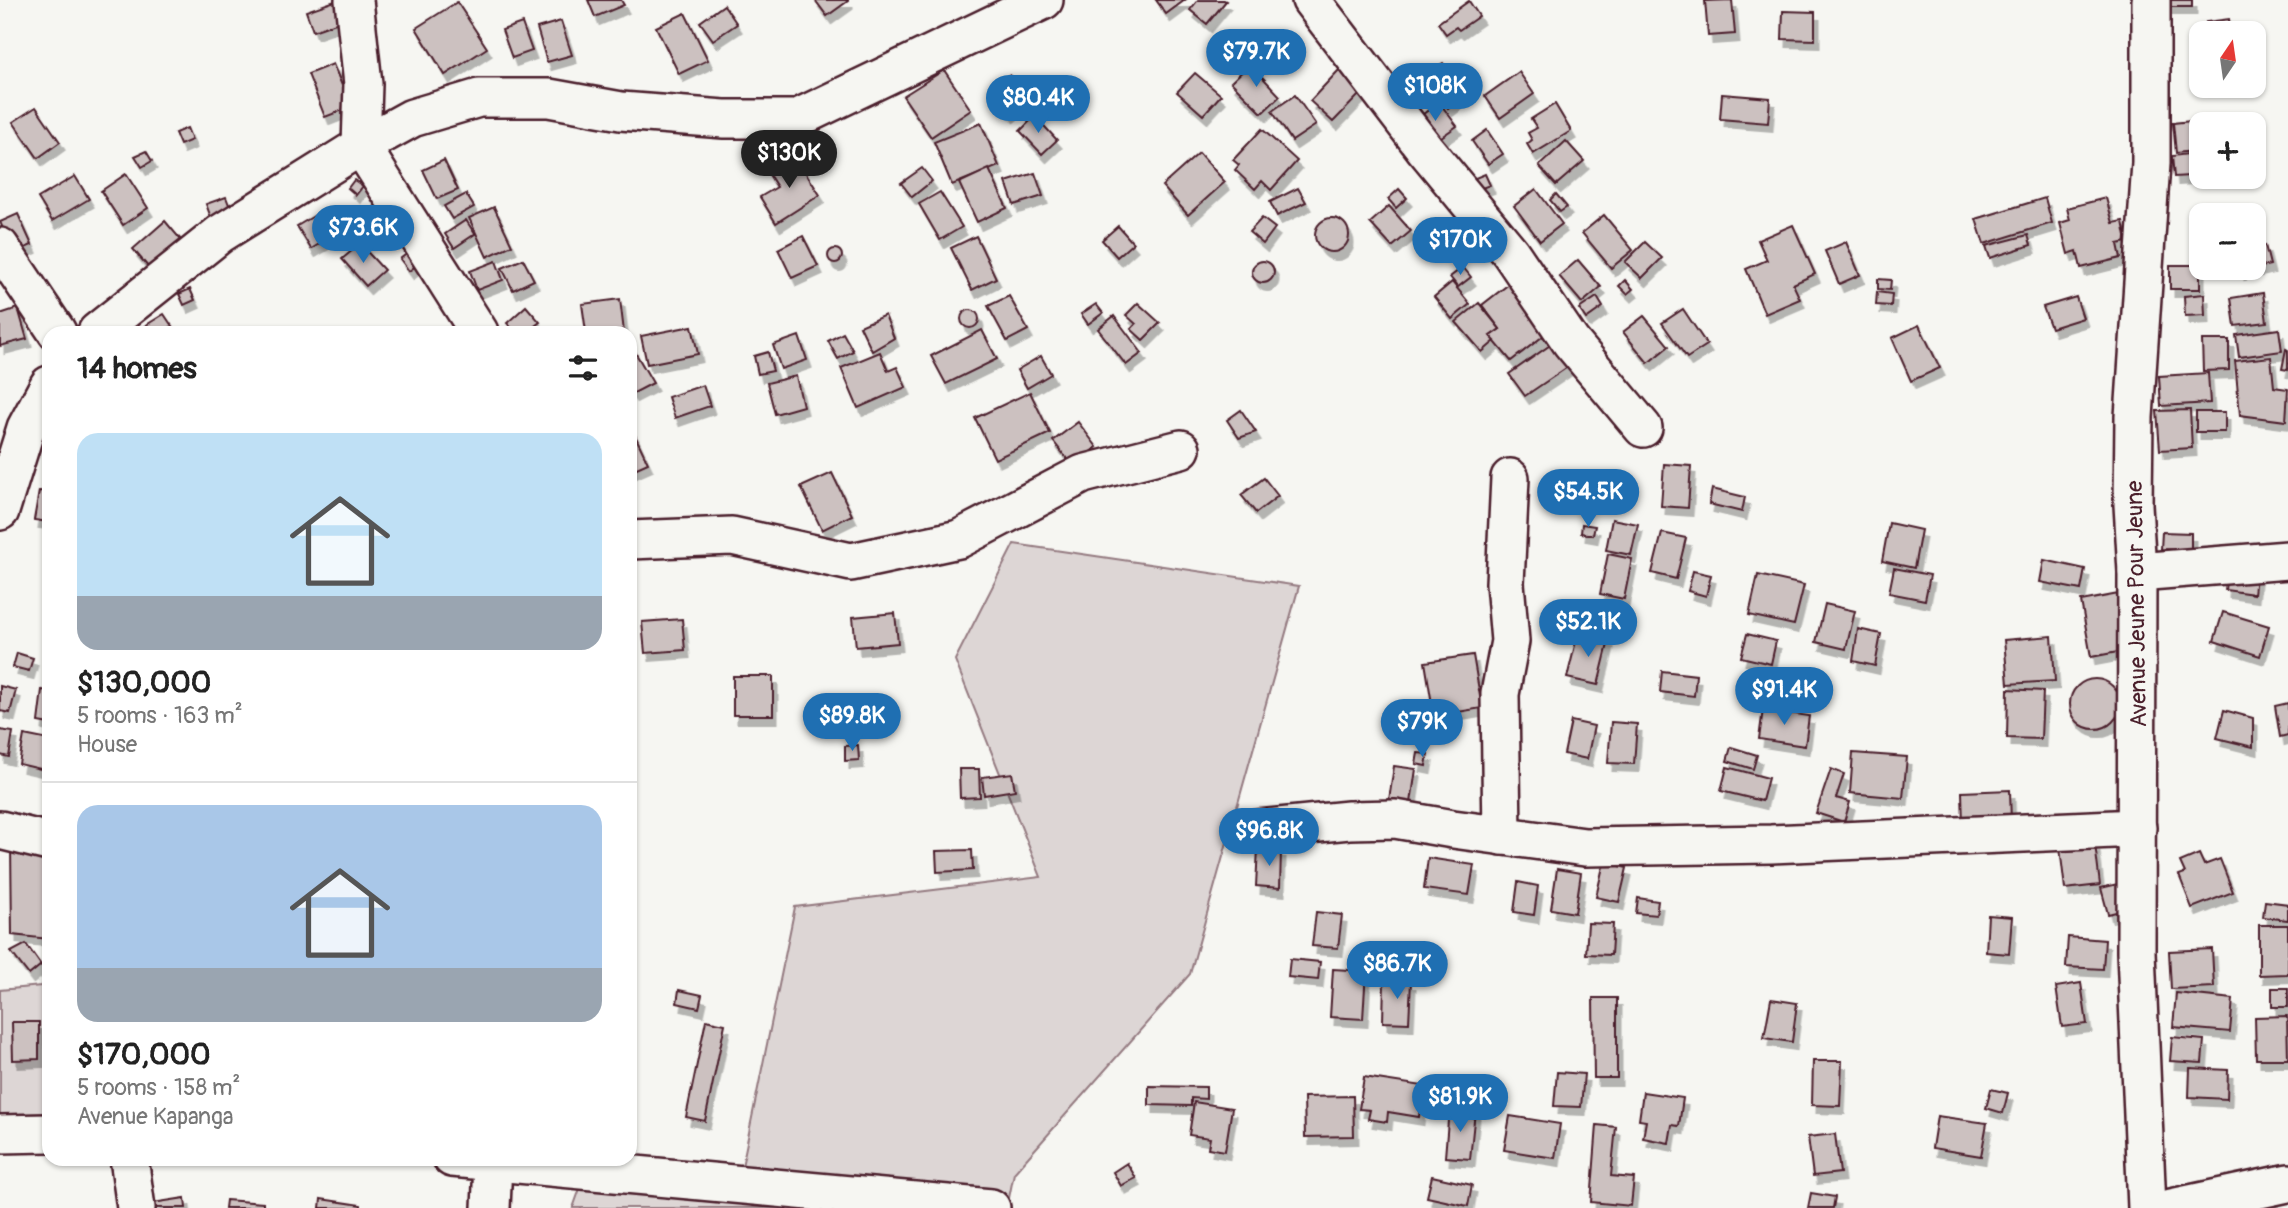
<!DOCTYPE html>
<html lang="en">
<head>
<meta charset="utf-8">
<style>
	body { margin:0; font-family:Pangolin,sans-serif; background:#f2f2f2; color:#222; height:100vh; display:flex; flex-direction:column; font-size:26px; white-space:nowrap }
	* { box-sizing:border-box; margin:0 }
	p { font-size:23px; color:#767676 }
	.icon { flex:none; width:38px; height:38px; fill:none; stroke:currentColor; stroke-width:2; stroke-linecap:round; stroke-linejoin:round }
	.map { position:relative; flex:1; overflow:hidden }
	.sheet { position:absolute; left:42px; top:326px; width:595px; height:840px; display:flex; flex-direction:column; background:#fff; border-radius:21px; box-shadow:0 2px 5px #0004 }
	.sheet>* { flex:none }
	.needle { width:46px; rotate:13deg }
	.buttons { position:absolute; left:2189px; top:21px; display:grid; gap:14px }
	.buttons a { display:grid; place-items:center; width:77px; height:77px; border-radius:14px; background:#fff; box-shadow:0 2px 5px #0004; font-size:35px }
	.price { position:absolute; translate:-50% -60px; padding:0 16px; border-radius:24px; background:#1f6fb2; color:#fff; font-size:23px; line-height:46px; filter:drop-shadow(0 2px 4px #0008) }
	.price::after { content:''; position:absolute; left:50%; top:42px; width:21px; height:16px; margin-left:-10px; background:inherit; clip-path:polygon(0 0,100% 0,50% 100%) }
	.price.on { background:#222; color:#fff }
	ul { padding:0; list-style:none }
	li { display:grid; align-content:center; gap:14px; height:371px; padding:0 35px }
	li+li { border-top:2px solid #e0e0e0 }
	li span { display:grid; place-items:center; height:217px; border-radius:21px; color:#555 }
	li>.icon { margin-inline-start:auto }
	span .icon { width:126px; height:126px; fill:#fffc; stroke-width:1 }
	li b { font-size:30px }
	h2 { display:flex; justify-content:space-between; align-items:center; height:84px; padding:0 35px; font-size:30px }
	.map>svg:first-child { display:block }
	.green { fill:#ddd6d5; stroke:#947a80; stroke-width:2 }
	.building { fill:#ccc1c0; stroke:#4a1f2b; stroke-width:2; filter:url(#shadow) }
	.lines { fill:none; stroke-linecap:round; stroke-linejoin:round }
	.minor-casing { stroke:#4a1f2b; stroke-width:42 }
	.minor { stroke:#f6f6f2; stroke-width:37 }
	.labels { text-anchor:middle; stroke-width:5; stroke-linejoin:round; paint-order:stroke }
	.street-label { font-size:23px; fill:#4a1f2b; stroke:#f6f6f2 }
</style>
</head>
<body>
<div class="map">
<svg width="2288" height="1208" viewBox="0 0 2288 1208">
	<defs>
		<filter id="shadow"><feDropShadow dx="4.5" dy="8" stdDeviation="0" flood-color="#0004"/></filter>
	</defs>
	<rect width="100%" height="100%" fill="#f6f6f2"/>
	<filter id="ink" filterUnits="userSpaceOnUse"><feTurbulence type="fractalNoise" baseFrequency=".0143" numOctaves="2"/><feDisplacementMap in="SourceGraphic" scale="14" xChannelSelector="R" yChannelSelector="G"/><feConvolveMatrix kernelMatrix="1 2 1 2 8 2 1 2 1" color-interpolation-filters="sRGB"/></filter>
	<g filter="url(#ink)">
		<!-- green -->
		<g class="green">
			<polygon points="1014,544 1299,586 1190,974 1014,1173 1007,1208 573,1208 582,1183 736,1196 795,907 1041,877 955,660"/>
			<polygon points="49,980 49,1113 0,1115 0,990 41,986"/>
		</g>
		<!-- building -->
		<g class="building">
			<polygon points="588,0 621,0 624,5 595,17"/>
			<polygon points="815,0 848,0 848,1 827,16"/>
			<polygon points="1156,0 1185,0 1166,14"/>
			<polygon points="1198,0 1224,0 1226,1 1207,24 1190,10"/>
			<polygon points="1732,0 1735,34 1708,36 1705,1"/>
			<rect x="2168" y="0" width="24" height="7"/>
			<polygon points="335,1 342,21 313,31 306,11"/>
			<polygon points="1469,1 1479,16 1459,30 1456,27 1446,34 1438,23"/>
			<polygon points="457,2 487,48 445,75 416,28"/>
			<polygon points="724,5 737,24 713,40 700,22"/>
			<polygon points="1783,11 1815,12 1815,40 1782,39"/>
			<polygon points="685,13 708,60 679,74 656,27"/>
			<polygon points="2229,19 2231,33 2207,33 2206,22"/>
			<polygon points="561,21 572,55 547,62 537,28"/>
			<polygon points="522,23 532,51 512,58 502,30"/>
			<polygon points="1443,63 1466,94 1448,108 1427,79 1438,71 1435,68"/>
			<polygon points="333,64 351,107 325,117 308,74"/>
			<polygon points="1250,64 1280,96 1262,113 1231,82"/>
			<polygon points="944,70 971,110 931,137 903,96"/>
			<polygon points="1339,70 1362,92 1333,122 1310,101"/>
			<polygon points="1519,72 1534,94 1500,118 1485,96"/>
			<polygon points="1195,73 1221,95 1203,115 1177,92"/>
			<polygon points="1010,75 1028,99 1009,114 990,89"/>
			<polygon points="1722,94 1770,98 1768,123 1720,119"/>
			<polygon points="1295,95 1316,125 1292,141 1272,111"/>
			<polygon points="1439,102 1457,126 1431,144 1414,121"/>
			<polygon points="1555,104 1571,131 1533,154 1527,144 1532,140 1528,133 1537,128 1531,119"/>
			<polygon points="36,107 60,142 38,158 13,122"/>
			<polygon points="1035,116 1057,140 1042,154 1020,131"/>
			<polygon points="2220,118 2221,124 2202,124 2202,150 2176,153 2173,123"/>
			<polygon points="981,123 999,166 952,185 934,142"/>
			<polygon points="187,128 192,140 180,145 175,133"/>
			<polygon points="1262,129 1297,161 1271,190 1262,181 1255,189 1235,170 1239,165 1233,160"/>
			<polygon points="1487,130 1503,154 1488,164 1472,141"/>
			<polygon points="1566,141 1584,161 1556,185 1539,166"/>
			<polygon points="146,151 152,161 142,167 135,156"/>
			<polygon points="1199,153 1225,182 1188,215 1162,186"/>
			<polygon points="2188,154 2190,176 2174,177 2172,156"/>
			<polygon points="795,156 820,195 776,223 760,197 777,187 768,173"/>
			<polygon points="444,160 458,190 437,199 423,170"/>
			<polygon points="922,168 932,181 912,197 901,183"/>
			<polygon points="989,169 1007,208 977,222 959,183"/>
			<polygon points="1035,173 1043,196 1014,205 1006,182"/>
			<polygon points="126,174 148,208 123,225 101,191"/>
			<polygon points="1485,174 1490,185 1479,189 1475,178"/>
			<polygon points="75,176 89,199 52,221 38,198"/>
			<polygon points="354,180 363,186 356,195 348,188"/>
			<polygon points="1298,188 1306,202 1277,216 1270,202"/>
			<polygon points="1399,189 1407,198 1396,208 1388,199"/>
			<polygon points="1536,189 1562,224 1540,241 1514,206"/>
			<polygon points="940,192 962,227 940,240 919,204"/>
			<polygon points="466,194 474,207 452,219 444,206"/>
			<polygon points="1556,194 1567,207 1560,212 1550,200"/>
			<polygon points="226,197 233,215 213,223 206,204"/>
			<polygon points="2045,198 2052,223 1984,244 1976,219"/>
			<polygon points="2106,198 2113,223 2123,221 2127,242 2118,244 2121,258 2081,268 2077,251 2068,254 2060,223 2070,220 2067,208"/>
			<polygon points="1389,206 1411,231 1392,247 1370,223"/>
			<polygon points="494,207 512,245 487,257 469,218"/>
			<polygon points="18,214 32,245 14,253 0,222"/>
			<polygon points="317,214 331,237 311,249 297,226"/>
			<polygon points="1604,215 1633,250 1611,268 1582,233"/>
			<circle cx="1332" cy="235" r="17"/>
			<polygon points="1262,218 1275,228 1263,244 1249,232"/>
			<polygon points="466,220 475,234 454,248 445,234"/>
			<polygon points="165,221 187,247 154,274 133,249"/>
			<polygon points="1793,225 1815,274 1793,284 1800,299 1765,314 1746,269 1767,260 1758,240"/>
			<polygon points="1118,226 1133,243 1117,257 1102,240"/>
			<polygon points="2028,235 2031,245 1990,258 1986,246"/>
			<polygon points="803,236 818,266 792,278 778,249"/>
			<polygon points="976,236 996,278 972,290 951,248"/>
			<polygon points="1645,242 1662,258 1642,278 1625,262"/>
			<polygon points="1846,242 1860,275 1839,284 1825,251"/>
			<polygon points="360,244 384,270 366,286 342,259"/>
			<polygon points="2265,245 2270,265 2240,272 2239,268 2254,268 2254,248"/>
			<circle cx="835" cy="256" r="7"/>
			<polygon points="413,249 422,261 409,271 400,259"/>
			<polygon points="523,259 534,280 513,290 502,268"/>
			<polygon points="1578,260 1601,287 1582,303 1559,276"/>
			<circle cx="1263" cy="272" r="11"/>
			<polygon points="496,261 503,280 477,290 470,271"/>
			<rect x="2170" y="265" width="30" height="24"/>
			<polygon points="1463,267 1471,277 1458,287 1450,277"/>
			<polygon points="1878,279 1891,280 1890,290 1878,289"/>
			<polygon points="1625,280 1633,289 1627,294 1619,286"/>
			<polygon points="1452,282 1470,304 1452,319 1434,297"/>
			<polygon points="1509,284 1547,333 1511,361 1490,336 1500,329 1482,305"/>
			<polygon points="190,289 195,300 184,305 179,294"/>
			<polygon points="1877,292 1892,294 1891,306 1876,305"/>
			<polygon points="2263,293 2267,322 2235,326 2231,298"/>
			<polygon points="2204,294 2205,315 2185,316 2184,296"/>
			<polygon points="1009,296 1028,330 1007,341 988,306"/>
			<polygon points="1597,297 1603,307 1586,319 1579,309"/>
			<polygon points="2076,297 2083,318 2051,328 2043,307"/>
			<polygon points="620,299 624,332 586,332 582,304"/>
			<polygon points="1138,303 1160,323 1143,340 1131,329 1136,324 1126,315"/>
			<polygon points="1479,303 1500,329 1490,336 1495,341 1482,352 1456,322"/>
			<polygon points="1096,304 1103,313 1088,324 1081,314"/>
			<polygon points="526,306 540,322 527,332 515,332 507,323"/>
			<polygon points="18,308 27,339 0,346 0,314"/>
			<polygon points="1683,309 1707,345 1687,358 1662,323"/>
			<circle cx="970" cy="319" r="9"/>
			<polygon points="164,314 172,326 164,332 135,332"/>
			<polygon points="885,315 894,338 872,351 860,326"/>
			<polygon points="1114,316 1142,353 1126,365 1098,329"/>
			<polygon points="1644,316 1669,346 1648,363 1623,332"/>
			<polygon points="1919,325 1940,368 1911,381 1892,338"/>
			<polygon points="692,326 698,354 647,364 641,336"/>
			<polygon points="2279,329 2282,351 2239,357 2236,335"/>
			<polygon points="982,330 997,359 946,384 931,356"/>
			<polygon points="843,333 853,351 838,359 828,341"/>
			<polygon points="799,336 807,360 781,369 773,345"/>
			<polygon points="2202,340 2229,340 2229,370 2203,371"/>
			<polygon points="1556,341 1572,364 1525,396 1509,374"/>
			<polygon points="2286,349 2288,350 2288,370 2282,369"/>
			<polygon points="635,352 653,383 632,394 630,391 630,355"/>
			<polygon points="768,352 773,371 758,374 754,356"/>
			<polygon points="880,352 888,371 897,367 906,387 858,408 841,368"/>
			<polygon points="1041,356 1051,374 1027,388 1017,370"/>
			<polygon points="2271,357 2274,387 2288,389 2286,421 2240,415 2235,361"/>
			<polygon points="2208,373 2210,403 2161,406 2159,376"/>
			<polygon points="796,376 803,406 775,414 767,383"/>
			<polygon points="703,385 710,406 675,418 668,397"/>
			<polygon points="1030,392 1050,433 995,459 975,418"/>
			<polygon points="1241,410 1256,432 1239,438 1227,420"/>
			<polygon points="2190,410 2192,448 2160,450 2157,411"/>
			<rect x="2196" y="412" width="29" height="20"/>
			<polygon points="1078,422 1097,447 1072,465 1053,441"/>
			<polygon points="633,431 648,463 630,471 630,433"/>
			<polygon points="1664,464 1691,466 1688,508 1661,506"/>
			<polygon points="832,473 852,515 822,530 801,487"/>
			<polygon points="1264,478 1278,496 1256,513 1241,495"/>
			<polygon points="1712,489 1745,497 1742,512 1709,504"/>
			<polygon points="39,491 49,492 49,522 34,520"/>
			<polygon points="1612,519 1638,524 1631,555 1606,550"/>
			<polygon points="1889,523 1921,530 1914,568 1882,561"/>
			<polygon points="1582,524 1595,526 1593,535 1581,533"/>
			<polygon points="2162,532 2191,533 2191,550 2161,549"/>
			<polygon points="1662,533 1686,538 1676,579 1652,573"/>
			<polygon points="1608,554 1632,559 1624,599 1600,594"/>
			<polygon points="2044,560 2085,569 2081,590 2040,582"/>
			<polygon points="1894,568 1930,575 1925,600 1889,593"/>
			<polygon points="1693,571 1711,575 1706,596 1688,591"/>
			<polygon points="2227,572 2256,576 2254,594 2225,590"/>
			<polygon points="1758,575 1804,585 1794,625 1749,615"/>
			<polygon points="2124,593 2134,649 2091,657 2081,601"/>
			<polygon points="1825,604 1855,611 1846,649 1816,642"/>
			<polygon points="2223,612 2269,626 2260,656 2214,641"/>
			<polygon points="895,613 898,643 856,647 853,617"/>
			<polygon points="682,619 685,650 645,653 642,622"/>
			<polygon points="1858,629 1881,634 1875,666 1853,661"/>
			<polygon points="1578,633 1609,640 1598,685 1567,678"/>
			<polygon points="1747,634 1776,641 1771,664 1741,657"/>
			<polygon points="2052,636 2055,681 2008,684 2004,640"/>
			<polygon points="17,653 33,658 29,671 13,667"/>
			<polygon points="1473,655 1482,708 1434,716 1425,662"/>
			<polygon points="1662,671 1696,675 1694,696 1660,692"/>
			<rect x="733" y="676" width="40" height="39"/>
			<circle cx="2095" cy="704" r="25"/>
			<polygon points="0,686 16,690 10,713 0,711"/>
			<polygon points="2008,689 2043,691 2041,739 2007,738"/>
			<polygon points="42,690 49,691 49,724 38,722"/>
			<polygon points="2288,703 2288,735 2280,737 2275,706"/>
			<polygon points="1763,709 1809,716 1805,746 1759,739"/>
			<polygon points="2224,710 2253,718 2253,747 2217,738"/>
			<polygon points="1571,721 1594,726 1587,759 1564,754"/>
			<polygon points="1611,722 1637,724 1634,764 1608,763"/>
			<polygon points="0,730 13,732 9,757 0,755"/>
			<polygon points="24,735 49,740 49,771 19,764"/>
			<polygon points="858,745 859,760 845,761 845,746"/>
			<polygon points="1731,747 1757,755 1753,769 1727,761"/>
			<polygon points="1418,753 1428,754 1426,766 1416,764"/>
			<polygon points="1853,753 1907,757 1903,798 1850,793"/>
			<polygon points="1394,766 1416,769 1411,803 1389,800"/>
			<polygon points="1727,767 1768,778 1762,801 1721,791"/>
			<polygon points="959,769 979,769 980,797 960,798"/>
			<polygon points="1831,769 1844,774 1836,798 1850,802 1844,822 1816,813"/>
			<polygon points="1012,773 1015,790 984,795 982,777"/>
			<polygon points="2010,790 2011,822 1963,824 1962,792"/>
			<polygon points="2095,844 2100,885 2065,889 2060,848"/>
			<polygon points="11,845 49,857 49,939 12,935"/>
			<polygon points="1258,848 1281,850 1280,888 1256,886"/>
			<polygon points="972,850 973,870 937,872 936,851"/>
			<polygon points="2199,854 2204,865 2220,859 2233,892 2192,908 2179,875 2185,873 2180,862"/>
			<polygon points="1428,858 1474,865 1469,895 1424,889"/>
			<polygon points="1604,862 1627,868 1619,902 1596,897"/>
			<polygon points="1557,869 1581,873 1575,913 1551,909"/>
			<polygon points="1518,882 1538,886 1534,915 1514,912"/>
			<polygon points="2126,882 2132,908 2108,914 2101,888"/>
			<polygon points="1638,898 1658,901 1656,915 1636,913"/>
			<polygon points="2265,901 2288,904 2288,920 2263,917"/>
			<polygon points="1316,912 1342,915 1338,948 1312,946"/>
			<polygon points="1988,915 2012,917 2009,954 1986,952"/>
			<polygon points="1588,923 1613,924 1611,955 1586,954"/>
			<polygon points="2259,925 2288,925 2288,974 2259,975"/>
			<polygon points="2068,937 2105,940 2103,969 2066,967"/>
			<polygon points="26,944 41,965 29,975 11,952"/>
			<polygon points="2212,949 2214,987 2171,989 2169,951"/>
			<polygon points="1290,959 1320,962 1318,980 1288,977"/>
			<polygon points="1333,969 1366,971 1363,1019 1330,1017"/>
			<polygon points="1384,980 1411,981 1409,1023 1383,1022"/>
			<polygon points="2081,983 2087,1024 2062,1027 2056,987"/>
			<rect x="2272" y="988" width="16" height="19"/>
			<polygon points="679,990 702,995 699,1008 677,1003"/>
			<polygon points="2176,993 2233,999 2230,1032 2173,1027"/>
			<polygon points="1593,998 1617,998 1617,1078 1594,1078"/>
			<polygon points="1771,999 1797,1003 1792,1042 1764,1038"/>
			<polygon points="2287,1016 2288,1059 2256,1059 2255,1017"/>
			<polygon points="706,1020 725,1024 705,1121 686,1117"/>
			<polygon points="12,1022 39,1022 39,1059 13,1060"/>
			<polygon points="2172,1037 2204,1040 2202,1063 2170,1061"/>
			<polygon points="1813,1061 1842,1061 1840,1106 1812,1105"/>
			<polygon points="2190,1068 2228,1070 2227,1099 2189,1097"/>
			<polygon points="1557,1072 1584,1074 1581,1107 1554,1106"/>
			<polygon points="1364,1077 1423,1086 1419,1117 1388,1112 1387,1122 1368,1119 1370,1110 1359,1109"/>
			<polygon points="1149,1086 1206,1087 1206,1099 1191,1098 1191,1106 1149,1105"/>
			<polygon points="1991,1089 2008,1093 2003,1113 1986,1108"/>
			<polygon points="1643,1092 1683,1098 1679,1126 1672,1125 1669,1143 1643,1138 1646,1121 1639,1120"/>
			<polygon points="1353,1096 1354,1136 1305,1137 1304,1097"/>
			<polygon points="1194,1102 1232,1108 1225,1151 1208,1148 1210,1138 1189,1135"/>
			<polygon points="1449,1108 1475,1111 1470,1159 1445,1157"/>
			<polygon points="1510,1116 1560,1124 1555,1158 1504,1150"/>
			<polygon points="1937,1116 1987,1123 1981,1156 1932,1148"/>
			<polygon points="1597,1125 1616,1127 1611,1176 1634,1178 1631,1206 1591,1202"/>
			<polygon points="1835,1134 1840,1173 1813,1176 1808,1137"/>
			<polygon points="1127,1163 1136,1178 1121,1186 1113,1172"/>
			<polygon points="1432,1176 1472,1185 1468,1206 1427,1197"/>
			<polygon points="1811,1193 1835,1197 1833,1208 1808,1208"/>
			<polygon points="185,1198 186,1208 147,1208 146,1204"/>
			<polygon points="321,1199 361,1205 361,1208 320,1208"/>
			<polygon points="226,1200 263,1203 263,1208 225,1208"/>
		</g>
		<g class="lines">
			<defs>
				<g id="minor">
					<polyline points="354,0 363,84 361,146 479,332"/>
					<polyline points="1311,0 1425,149 1510,252 1571,342 1643,428"/>
					<polyline points="0,247 57,332"/>
					<polyline points="97,332 220,234 361,146 412,118 479,98 549,98 621,111 724,119 796,119 1044,0"/>
					<polyline points="0,511 26,428 49,385"/>
					<polyline points="630,540 732,536 851,562 959,539 1083,474 1181,449"/>
					<polyline points="2137,572 2288,560"/>
					<polyline points="1258,829 1349,820 1395,819 1453,829 1585,847 1771,844 2137,828"/>
					<polyline points="0,830 49,842"/>
					<polyline points="1502,836 1500,694 1510,641 1505,583 1510,478"/>
					<polyline points="0,1134 49,1133"/>
					<polyline points="129,1158 136,1208"/>
					<polyline points="452,1158 991,1208"/>
					<polyline points="491,1208 493,1163"/>
					<polyline points="2147,1208 2136,952 2137,572 2133,505 2134,417 2151,163 2151,0"/>
					<polyline points="2171,1208 2288,1183"/>
				</g>
			</defs>
			<!-- minor casing -->
			<use href="#minor" class="minor-casing"/>
			<!-- minor -->
			<use href="#minor" class="minor"/>
		</g>
	</g>
	<g class="labels">
		<!-- street labels -->
		<g class="street-label">
			<text transform="translate(2136 604) rotate(-91)" y="8">Avenue Jeune Pour Jeune</text>
		</g>
	</g>
</svg>
<div class="buttons">
<a><svg class="needle" viewBox="-14 -14 28 28"><path d="M0-13l5 13h-10z" fill="#e53935"/><path d="M0 13l5-13h-10z" fill="#767676"/></svg></a>
<a>+</a>
<a>−</a>
</div>
<b class="price" style="left:1256px;top:89px">$79.7K</b>
<b class="price" style="left:1435px;top:123px">$108K</b>
<b class="price" style="left:1038px;top:135px">$80.4K</b>
<b class="price on" style="left:789px;top:190px">$130K</b>
<b class="price" style="left:363px;top:265px">$73.6K</b>
<b class="price" style="left:1460px;top:277px">$170K</b>
<b class="price" style="left:1588px;top:529px">$54.5K</b>
<b class="price" style="left:1588px;top:659px">$52.1K</b>
<b class="price" style="left:1784px;top:727px">$91.4K</b>
<b class="price" style="left:852px;top:753px">$89.8K</b>
<b class="price" style="left:1422px;top:759px">$79K</b>
<b class="price" style="left:1269px;top:868px">$96.8K</b>
<b class="price" style="left:1397px;top:1001px">$86.7K</b>
<b class="price" style="left:1460px;top:1134px">$81.9K</b>
<section class="sheet">
<h2>14 homes<svg class="icon" aria-label="filters" viewBox="0 0 24 24"><path d="M4 7h16M4 17h16"/><circle cx="9" cy="7" r="2"/><circle cx="15" cy="17" r="2"/></svg></h2>
<ul>
<li><span style="background:linear-gradient(#bfe0f5 75%,#9aa5b1 0)"><svg class="icon" aria-label="home" viewBox="0 0 24 24"><path d="M3 11l9-7 9 7M6 9v11h12V9"/></svg></span><div><b>$130,000</b><p>5 rooms · 163 m²</p><p>House</p></div></li>
<li><span style="background:linear-gradient(#a9c7e8 75%,#9aa5b1 0)"><svg class="icon" aria-label="home" viewBox="0 0 24 24"><path d="M3 11l9-7 9 7M6 9v11h12V9"/></svg></span><div><b>$170,000</b><p>5 rooms · 158 m²</p><p>Avenue Kapanga</p></div></li>
</ul>
</section>
</div>
</body>
</html>
